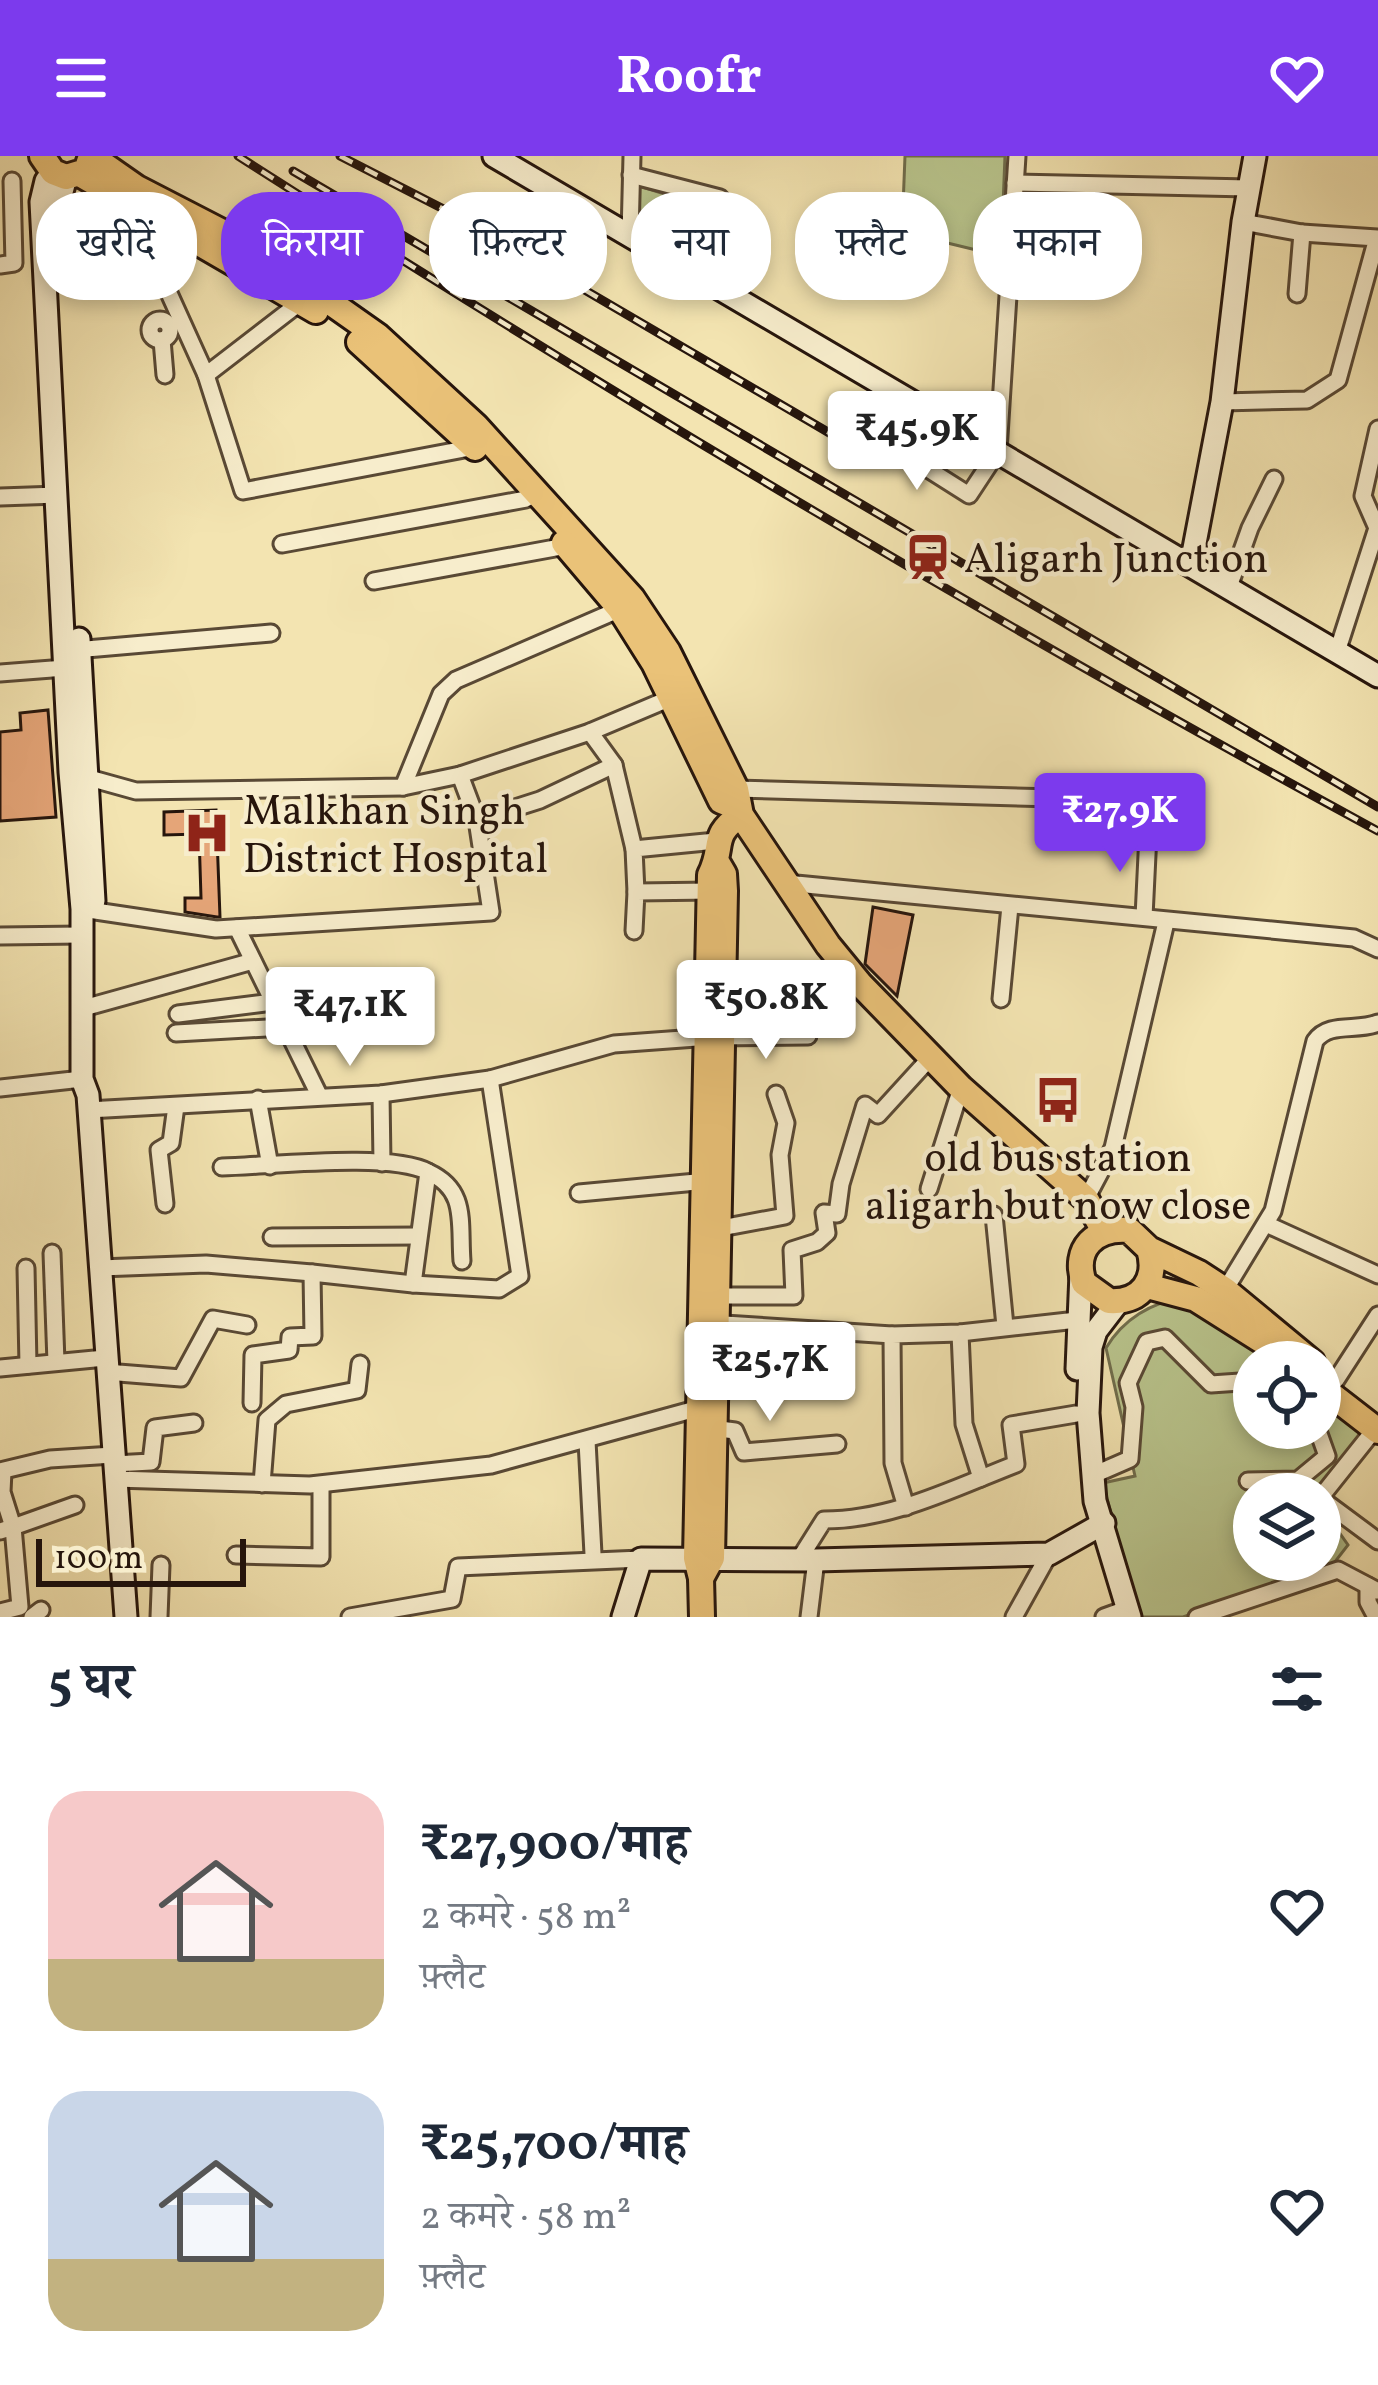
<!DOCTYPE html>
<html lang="hi">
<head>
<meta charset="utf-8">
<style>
	body { margin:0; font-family:Vollkorn,"Noto Serif Devanagari",serif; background:#f6f6f7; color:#1f2937; height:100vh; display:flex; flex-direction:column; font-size:45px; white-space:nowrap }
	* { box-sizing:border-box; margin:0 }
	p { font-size:39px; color:#747a83 }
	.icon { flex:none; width:66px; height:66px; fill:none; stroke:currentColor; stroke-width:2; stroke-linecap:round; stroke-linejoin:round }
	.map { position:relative; height:1461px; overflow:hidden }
	.details { display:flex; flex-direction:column; background:#fff; flex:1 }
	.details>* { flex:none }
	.banner { position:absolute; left:36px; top:36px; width:1308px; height:108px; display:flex; gap:24px }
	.controls { position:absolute; left:1233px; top:1185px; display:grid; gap:24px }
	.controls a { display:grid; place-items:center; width:108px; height:108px; border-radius:50%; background:#fff; box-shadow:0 6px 18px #0003; font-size:60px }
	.scale { position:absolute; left:36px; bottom:30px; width:210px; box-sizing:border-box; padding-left:12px; border:6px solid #26150c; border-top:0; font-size:33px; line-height:42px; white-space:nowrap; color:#26150c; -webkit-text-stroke:9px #f7edcc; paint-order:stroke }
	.price { position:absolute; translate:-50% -102px; padding:0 27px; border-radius:12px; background:#fff; color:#222; font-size:39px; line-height:78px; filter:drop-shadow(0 3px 6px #0008) }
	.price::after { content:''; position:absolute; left:50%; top:72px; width:36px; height:27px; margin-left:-18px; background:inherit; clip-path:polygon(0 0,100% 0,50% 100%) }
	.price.selected { background:#7c3aed; color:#fff }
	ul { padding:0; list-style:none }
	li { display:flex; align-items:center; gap:36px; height:300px; padding:0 48px }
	li span { display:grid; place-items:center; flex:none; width:336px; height:240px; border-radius:36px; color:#555 }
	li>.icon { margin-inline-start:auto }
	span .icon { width:144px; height:144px; fill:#fffc; stroke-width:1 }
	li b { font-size:51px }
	h2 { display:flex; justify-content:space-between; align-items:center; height:144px; padding:0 48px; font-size:51px }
	.chip { padding:0 42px; border-radius:48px; background:#fff; box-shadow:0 6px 18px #0003; font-size:42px; line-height:108px }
	.chip.selected { background:#7c3aed; color:#fff }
	header { display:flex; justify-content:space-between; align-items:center; height:156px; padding:0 48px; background:#7c3aed; color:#fff; font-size:54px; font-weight:700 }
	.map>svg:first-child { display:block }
	.green { fill:#b9c58d; stroke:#706d4c; stroke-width:3 }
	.building { fill:#e5a578; stroke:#26150c; stroke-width:3 }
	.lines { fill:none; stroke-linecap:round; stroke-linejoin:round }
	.street-casing { stroke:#594935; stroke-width:21 }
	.secondary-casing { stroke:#26150c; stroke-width:27 }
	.primary-casing { stroke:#26150c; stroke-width:30 }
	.street { stroke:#f7edcc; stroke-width:15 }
	.secondary { stroke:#f7edcc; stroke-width:21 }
	.primary { stroke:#eac278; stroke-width:24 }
	.rail-casing { stroke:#26150c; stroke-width:9 }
	.rail { stroke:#f7edcc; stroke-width:4.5; stroke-dasharray:14; stroke-linecap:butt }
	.labels { text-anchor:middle; stroke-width:9; stroke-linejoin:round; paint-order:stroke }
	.poi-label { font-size:42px; fill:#26150c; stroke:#f7edcc; text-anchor:start }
</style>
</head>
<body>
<header><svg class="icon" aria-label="menu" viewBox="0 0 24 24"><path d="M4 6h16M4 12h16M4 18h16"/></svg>Roofr<svg class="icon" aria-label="heart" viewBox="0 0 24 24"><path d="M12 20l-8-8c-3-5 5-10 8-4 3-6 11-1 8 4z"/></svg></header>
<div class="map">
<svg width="1378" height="1461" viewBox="0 0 1378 1461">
	<rect width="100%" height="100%" fill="#f3e4b1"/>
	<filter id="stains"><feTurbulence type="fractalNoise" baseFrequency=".00167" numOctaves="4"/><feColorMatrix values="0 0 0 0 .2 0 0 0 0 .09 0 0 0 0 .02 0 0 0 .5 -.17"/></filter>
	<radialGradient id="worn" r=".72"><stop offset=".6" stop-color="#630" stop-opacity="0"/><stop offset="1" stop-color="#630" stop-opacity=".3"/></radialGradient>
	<!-- green -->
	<g class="green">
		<polygon points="905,0 1005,0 1001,100 902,76"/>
		<polygon points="639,30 710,52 711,117 637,74"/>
		<path d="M1187 1141 1271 1206H1254V1272H1320V1244L1365 1278 1314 1338H1254V1404H1320V1349L1348 1389 1331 1411 1183 1461H1138L1103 1327 1135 1320 1106 1192C1124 1162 1152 1146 1187 1141Z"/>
	</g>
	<!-- building -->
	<g class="building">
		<polygon points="48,554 56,661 0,665 0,576 21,574 20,557"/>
		<polygon points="216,654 220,761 217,761 185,756 185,742 201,742 199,678 164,679 164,656"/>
		<polygon points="873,751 913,759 897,840 865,808"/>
	</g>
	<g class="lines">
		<defs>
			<g id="street">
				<polyline points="631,19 720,42 718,132"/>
				<polyline points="1015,27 1249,32"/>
				<polyline points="137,55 159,115 206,219 302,145"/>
				<polyline points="630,80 632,0"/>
				<polyline points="1011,107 1105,108 1108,129"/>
				<polyline points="0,109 14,107 12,25"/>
				<polyline points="1297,138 1302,77"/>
				<circle cx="160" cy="174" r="10"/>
				<polyline points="162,184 165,219"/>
				<polyline points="206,219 243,335 475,291"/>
				<polyline points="1222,246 1307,244 1338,224 1377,82 1302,77 1243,66"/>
				<polyline points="915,247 890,289 969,339 998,295 1017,0"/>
				<polyline points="0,341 58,339"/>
				<polyline points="282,388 526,343"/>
				<polyline points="374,425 566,390"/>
				<polyline points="1229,431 1250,372 1274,323"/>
				<polyline points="75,494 271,477"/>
				<polyline points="1337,496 1377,372 1363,340 1378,273"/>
				<polyline points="0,517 65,512"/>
				<polyline points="590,576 614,609 634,693"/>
				<polyline points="82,620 136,635 403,631 460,619 590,576 673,541"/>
				<polyline points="403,631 441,538 456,524 620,453"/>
				<polyline points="736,633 1054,642 1085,657"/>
				<polyline points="477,664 540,644 614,609"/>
				<polyline points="786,727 1354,782 1378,793"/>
				<polyline points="636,736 634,693 716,685"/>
				<polyline points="82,753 216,773 491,756 477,664 460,619"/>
				<polyline points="1144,761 1148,678"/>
				<polyline points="237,772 319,939"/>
				<polyline points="634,775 636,736 712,735"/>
				<polyline points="0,780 81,779"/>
				<polyline points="1001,843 1010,750"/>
				<polyline points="80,853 253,805"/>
				<polyline points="178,858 273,846"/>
				<polyline points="176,877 285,871"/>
				<polyline points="0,932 82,923"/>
				<polyline points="381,938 382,1007"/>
				<polyline points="258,943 270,1010"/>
				<polyline points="88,954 381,938 490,923 614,888 710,881 808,880"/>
				<path d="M222 1011C270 1010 391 996 428 1016L413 1128 312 1117 313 1180 290 1181 289 1194 253 1199 252 1247"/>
				<path d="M428 1016C468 1034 459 1066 462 1105"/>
				<polyline points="929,1033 961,932"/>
				<polyline points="579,1037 707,1025"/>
				<polyline points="1086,1043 1113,992 1166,766"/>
				<polyline points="165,1048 159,994 171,987 176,950"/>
				<polyline points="994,1059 1005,1170"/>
				<polyline points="1266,1068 1378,1119"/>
				<polyline points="721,1072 785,1060 780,999 786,967 776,938"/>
				<polyline points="272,1081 418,1080"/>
				<polyline points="52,1097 56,1206"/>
				<polyline points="26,1112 28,1209"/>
				<polyline points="100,1112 206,1108 312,1117"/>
				<polyline points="413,1128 499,1133 520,1120 490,923"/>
				<path d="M1225 1134 1273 1055 1315 885C1329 865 1357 876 1378 867"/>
				<polyline points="716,1140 794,1140 792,1094 817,1086 827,1077 824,1057 837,1058 841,1028 865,949 878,959 930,902"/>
				<polyline points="709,1167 892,1179"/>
				<polyline points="960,1177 964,1268 981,1322"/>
				<polyline points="0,1212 105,1202"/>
				<polyline points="106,1216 181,1222 213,1163 247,1169"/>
				<polyline points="1336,1224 1378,1159"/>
				<polyline points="712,1272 735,1275 744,1296 837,1288"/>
				<polyline points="1375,1273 1320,1342 1378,1385"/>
				<polyline points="587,1285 593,1398"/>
				<polyline points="114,1308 151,1306 155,1272 194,1267"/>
				<polyline points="0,1315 50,1303 113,1299"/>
				<polyline points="3,1315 2,1336 13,1371 75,1349"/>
				<polyline points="1091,1320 1130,1303 1134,1251 1128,1227 1147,1186 1165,1182 1211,1228 1240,1226 1254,1233"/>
				<polyline points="115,1323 310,1329 491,1309 703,1251"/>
				<polyline points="1248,1325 1298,1324 1327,1300 1317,1272"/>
				<polyline points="262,1328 267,1264 286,1248 357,1234 360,1208"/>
				<polyline points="906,1351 893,1307 892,1179 960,1177 1077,1164"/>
				<polyline points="0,1375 13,1371 20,1451 0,1456"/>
				<polyline points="236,1399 321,1401 321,1329"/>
				<path d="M800 1402 824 1364C892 1364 954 1332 1016 1308L1011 1269 1076 1258"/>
				<polyline points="1368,1430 1368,1446 1376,1461"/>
				<polyline points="32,1461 41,1454"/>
				<polyline points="159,1461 161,1409"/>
				<polyline points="350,1461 452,1443 458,1411 641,1403"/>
				<polyline points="809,1461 816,1404"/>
				<polyline points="1014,1461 1049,1398"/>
				<polyline points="1104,1461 1129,1452"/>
				<polyline points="1197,1461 1338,1414 1378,1435"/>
			</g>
			<g id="secondary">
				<polyline points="494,0 1378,520"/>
				<polyline points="53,16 46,25 41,46 70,616 82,753 82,923 88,939 126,1461"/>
				<polyline points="56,86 56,58 66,21"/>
				<polyline points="1191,408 1222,246 1243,66 1255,0"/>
				<polyline points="79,483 94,745"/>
				<polyline points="1119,1145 1096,1175 1091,1191 1088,1257 1095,1345 1130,1461"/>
				<polyline points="1077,1213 1081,1117"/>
				<polyline points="623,1461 641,1403 816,1404 1049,1398 1104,1367"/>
			</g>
			<g id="primary">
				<polyline points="42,0 53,16 66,21 86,15 91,0 137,32 230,80 334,149 378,180 476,270 632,442 668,496 736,633 741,659 828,789 860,828 961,932 1086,1043 1104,1075"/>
				<polyline points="80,18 316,155"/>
				<polyline points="359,186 475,292"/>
				<polyline points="564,387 620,453 654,507 721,645 738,652"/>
				<path d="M717 706 724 718 725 735 712 1402 701 1422 696 1402 710 719C725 690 709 680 741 659"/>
				<path d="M1149 1093C1158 1123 1142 1147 1109 1145L1084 1127C1072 1092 1096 1071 1129 1074L1149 1093 1199 1117 1225 1134 1312 1206"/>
				<polyline points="1147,1130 1196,1143 1264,1186"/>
				<polyline points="1320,1230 1378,1275"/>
				<polyline points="701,1422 702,1461"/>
			</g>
		</defs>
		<!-- street casing -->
		<use href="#street" class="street-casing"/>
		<!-- secondary casing -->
		<use href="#secondary" class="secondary-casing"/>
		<!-- primary casing -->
		<use href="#primary" class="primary-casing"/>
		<!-- street -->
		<use href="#street" class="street"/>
		<!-- secondary -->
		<use href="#secondary" class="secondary"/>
		<!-- primary -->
		<use href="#primary" class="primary"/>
		<defs>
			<g id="rail">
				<path d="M238 0C610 238 990 465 1378 675"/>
				<polyline points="340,0 465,64 838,282"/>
				<polyline points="293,15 1378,651"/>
			</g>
		</defs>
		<!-- rail casing -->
		<use href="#rail" class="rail-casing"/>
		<!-- rail -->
		<use href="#rail" class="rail"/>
	</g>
	<!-- icons -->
	<defs>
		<symbol id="station-bare" viewBox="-9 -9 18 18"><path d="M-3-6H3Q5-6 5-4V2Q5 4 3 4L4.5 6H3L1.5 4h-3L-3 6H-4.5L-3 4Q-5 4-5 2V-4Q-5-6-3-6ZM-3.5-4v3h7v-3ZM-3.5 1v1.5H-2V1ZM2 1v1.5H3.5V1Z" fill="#8f2418" stroke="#f7edcc" stroke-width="2.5" paint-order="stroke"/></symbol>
		<symbol id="hospital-bare" viewBox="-9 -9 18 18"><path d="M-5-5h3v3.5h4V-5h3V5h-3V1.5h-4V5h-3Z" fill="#8f2418" stroke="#f7edcc" stroke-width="2.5" paint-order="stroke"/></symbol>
		<symbol id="bus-bare" viewBox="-9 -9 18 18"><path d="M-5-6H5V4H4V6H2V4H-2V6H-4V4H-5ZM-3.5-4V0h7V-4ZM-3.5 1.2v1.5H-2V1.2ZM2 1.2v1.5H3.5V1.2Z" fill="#8f2418" stroke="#f7edcc" stroke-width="2.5" paint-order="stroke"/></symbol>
	</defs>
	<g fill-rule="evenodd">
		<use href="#station-bare" x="895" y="368" width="66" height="66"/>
		<use href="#hospital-bare" x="174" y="644" width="66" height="66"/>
		<use href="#bus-bare" x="1025" y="911" width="66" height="66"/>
	</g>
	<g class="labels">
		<!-- poi labels -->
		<g class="poi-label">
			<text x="964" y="416">Aligarh Junction</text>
			<text x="243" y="668">Malkhan Singh<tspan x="243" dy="48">District Hospital</tspan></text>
			<text x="1058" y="1015" text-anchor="middle">old bus station<tspan x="1058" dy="48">aligarh but now close</tspan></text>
		</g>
	</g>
	<rect width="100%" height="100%" filter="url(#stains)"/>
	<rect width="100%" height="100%" fill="url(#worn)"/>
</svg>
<div class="controls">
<a><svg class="icon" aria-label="locate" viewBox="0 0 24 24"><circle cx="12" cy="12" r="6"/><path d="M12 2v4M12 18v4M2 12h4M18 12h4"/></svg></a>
<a><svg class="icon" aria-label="layers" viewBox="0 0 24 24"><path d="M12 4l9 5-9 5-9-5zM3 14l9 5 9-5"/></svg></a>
</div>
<div class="scale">100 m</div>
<b class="price" style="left:917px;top:337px">₹45.9K</b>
<b class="price selected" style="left:1120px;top:719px">₹27.9K</b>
<b class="price" style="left:766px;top:906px">₹50.8K</b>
<b class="price" style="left:350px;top:913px">₹47.1K</b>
<b class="price" style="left:770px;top:1268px">₹25.7K</b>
<div class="banner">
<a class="chip">खरीदें</a>
<a class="chip selected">किराया</a>
<a class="chip">फ़िल्टर</a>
<a class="chip">नया</a>
<a class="chip">फ़्लैट</a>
<a class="chip">मकान</a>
</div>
</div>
<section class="details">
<h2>5 घर<svg class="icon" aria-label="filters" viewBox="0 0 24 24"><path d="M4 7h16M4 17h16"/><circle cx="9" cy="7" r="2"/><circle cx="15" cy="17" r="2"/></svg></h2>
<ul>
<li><span style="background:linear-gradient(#f6c9c9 70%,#c2b280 0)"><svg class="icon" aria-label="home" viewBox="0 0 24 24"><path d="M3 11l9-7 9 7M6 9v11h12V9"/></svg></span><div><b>₹27,900/माह</b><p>2 कमरे · 58 m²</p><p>फ़्लैट</p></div><svg class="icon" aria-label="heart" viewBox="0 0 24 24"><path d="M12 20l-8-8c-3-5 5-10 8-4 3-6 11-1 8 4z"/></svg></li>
<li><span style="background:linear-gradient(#c9d6e8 70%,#c2b280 0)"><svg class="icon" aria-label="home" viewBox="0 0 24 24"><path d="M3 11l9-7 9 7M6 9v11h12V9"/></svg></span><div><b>₹25,700/माह</b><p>2 कमरे · 58 m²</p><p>फ़्लैट</p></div><svg class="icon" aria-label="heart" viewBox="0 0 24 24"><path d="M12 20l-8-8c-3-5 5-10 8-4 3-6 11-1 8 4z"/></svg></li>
</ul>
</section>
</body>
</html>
